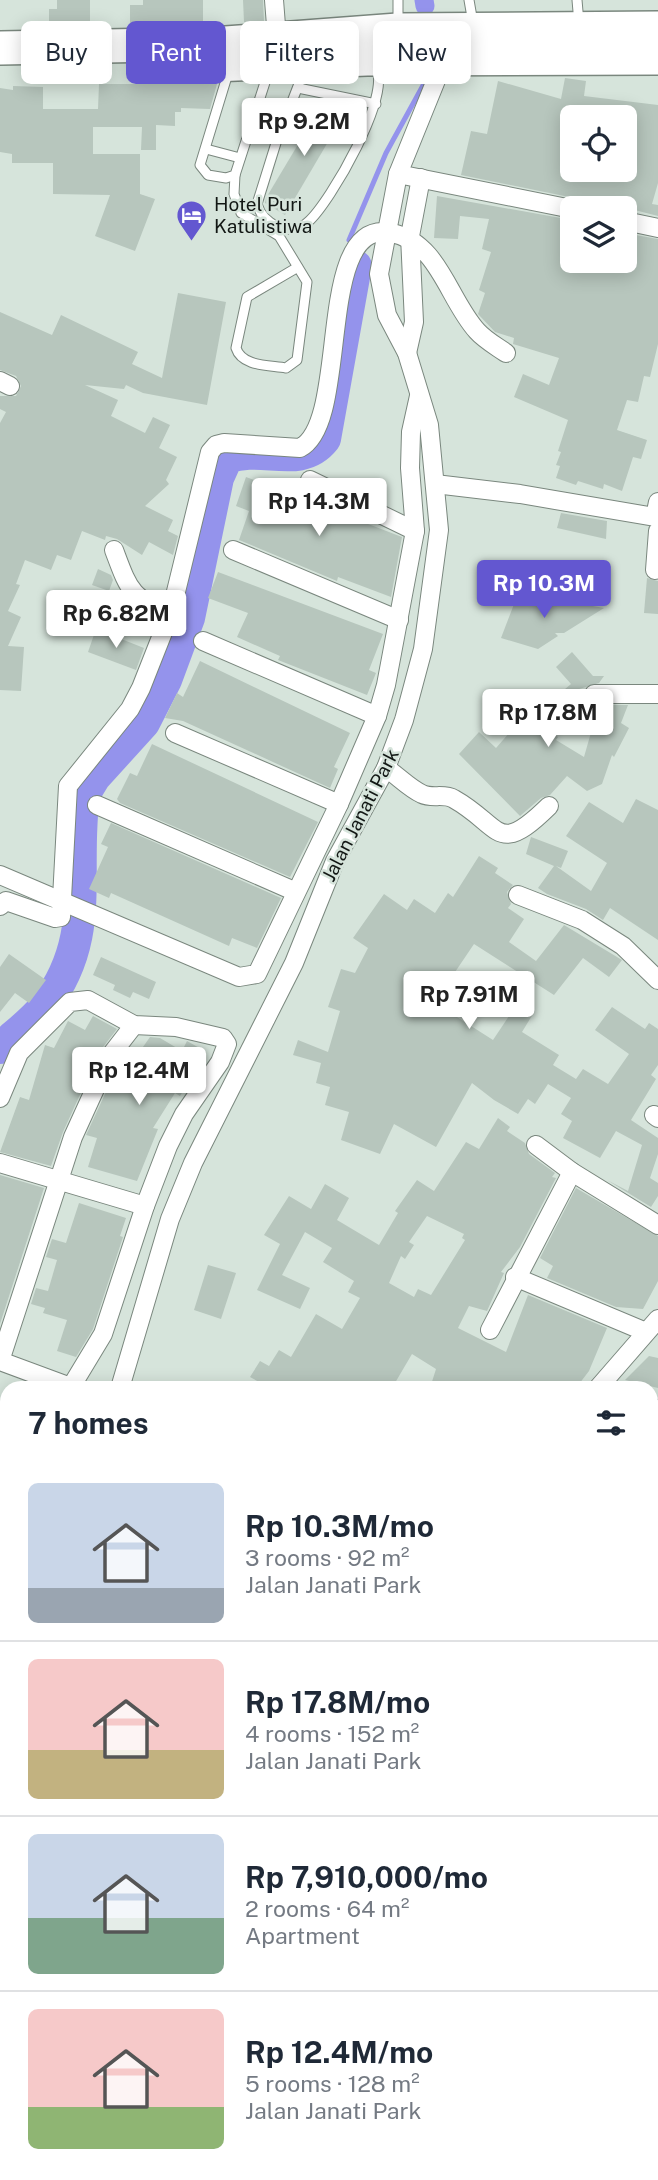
<!DOCTYPE html>
<html lang="en">
<head>
<meta charset="utf-8">
<style>
	body { margin:0; font-family:"Public Sans",sans-serif; background:#f6f6f7; color:#1f2937; height:100vh; display:flex; flex-direction:column; font-size:26px; white-space:nowrap }
	* { box-sizing:border-box; margin:0 }
	p { font-size:23px; color:#747a83 }
	.icon { flex:none; width:38px; height:38px; fill:none; stroke:currentColor; stroke-width:2; stroke-linecap:round; stroke-linejoin:round }
	.map { position:relative; flex:1; overflow:hidden }
	.sheet { position:absolute; left:0px; top:1381px; width:658px; height:800px; display:flex; flex-direction:column; background:#fff; border-radius:21px 21px 0 0; box-shadow:0 4px 18px #0003 }
	.sheet>* { flex:none }
	.guide { position:absolute; left:21px; top:21px; width:616px; height:63px; display:flex; gap:14px }
	.buttons { position:absolute; left:560px; top:105px; display:grid; gap:14px }
	.buttons a { display:grid; place-items:center; width:77px; height:77px; border-radius:10px; background:#fff; box-shadow:0 4px 18px #0003; font-size:35px }
	.price { position:absolute; translate:-50% -60px; padding:0 16px; border-radius:7px; background:#fff; color:#222; font-size:23px; line-height:46px; filter:drop-shadow(0 2px 4px #0008) }
	.price::after { content:''; position:absolute; left:50%; top:42px; width:21px; height:16px; margin-left:-10px; background:inherit; clip-path:polygon(0 0,100% 0,50% 100%) }
	.price.active { background:#6357d0; color:#fff }
	ul { padding:0; list-style:none }
	li { display:flex; align-items:center; gap:21px; height:175px; padding:0 28px }
	li+li { border-top:2px solid #e0e1e3 }
	li span { display:grid; place-items:center; flex:none; width:196px; height:140px; border-radius:10px; color:#555 }
	li>.icon { margin-inline-start:auto }
	span .icon { width:84px; height:84px; fill:#fffc; stroke-width:1 }
	li b { font-size:30px }
	h2 { display:flex; justify-content:space-between; align-items:center; height:84px; padding:0 28px; font-size:30px }
	.pill { padding:0 24px; border-radius:10px; background:#fff; box-shadow:0 4px 18px #0003; font-size:24px; line-height:63px }
	.pill.active { background:#6357d0; color:#fff }
	.map>svg:first-child { display:block }
	.lines { fill:none; stroke-linecap:round; stroke-linejoin:round }
	.stream { stroke:#9493ec; stroke-width:5 }
	.canal { stroke:#9493ec; stroke-width:19 }
	.river { stroke:#9493ec; stroke-width:32 }
	.building { fill:#b7c6bd; fill-rule:evenodd }
	.lane-casing { stroke:#7a877e; stroke-width:11 }
	.street-casing { stroke:#7a877e; stroke-width:20 }
	.highway-casing { stroke:#7a877e; stroke-width:36 }
	.lane { stroke:#fff; stroke-width:9 }
	.street { stroke:#fff; stroke-width:18 }
	.highway { stroke:#fff; stroke-width:33 }
	.labels { text-anchor:middle; stroke-width:5; stroke-linejoin:round; paint-order:stroke }
	.poi-label { font-size:19px; fill:#121714; stroke:#d6e4db; text-anchor:start }
	.street-label { font-size:19px; fill:#121714; stroke:#d6e4db }
</style>
</head>
<body>
<div class="map">
<svg width="658" height="2180" viewBox="0 0 658 2180">
	<rect width="100%" height="100%" fill="#d6e4db"/>
	<g class="lines">
		<!-- stream -->
		<polyline class="stream" points="349,240 386,153 426,80"/>
		<!-- canal -->
		<polyline class="canal" points="424,0 425,6"/>
		<!-- river -->
		<path class="river" d="M0 1048C14 1035 32 1022 44 1007 98 937 73 874 84 795L95 777 144 723 166 680 189 618 218 478 227 458C262 444 300 471 325 439L356 266"/>
	</g>
	<!-- building -->
	<g class="building">
		<polygon points="57,0 90,0 90,27 56,28 56,24 49,24 49,9 57,9"/>
		<polygon points="143,0 203,0 203,25 130,26 130,5 143,5"/>
		<polygon points="243,0 263,0 264,21 244,22"/>
		<path d="M565 78 586 81 584 96 658 105V183L652 204 658 205V216L627 208H599L582 204 574 198 461 175 471 131 487 134 498 81 561 99ZM572 117H625V170H572Z"/>
		<polygon points="145,80 202,80 217,84 210,109 181,108 181,112 175,112 175,126 156,125 156,150 141,150 142,127 93,127 93,154 140,154 140,194 155,199 135,251 95,236 110,195 53,194 53,163 12,163 12,154 0,152 0,88 13,90 13,86 43,87 43,109 98,109 99,84 145,84"/>
		<polygon points="324,101 345,113 285,215 265,203 266,198"/>
		<polygon points="437,196 572,220 567,256 572,261 625,261 625,233 658,239 658,344 650,377 644,376 638,402 627,400 617,430 647,440 641,459 633,457 622,491 604,484 603,489 578,481 576,485 556,478 560,466 556,465 561,452 558,451 568,420 514,397 523,374 549,385 559,358 513,344 514,338 495,332 478,314 485,293 479,290 491,252 482,249 489,219 460,216 458,239 434,238"/>
		<polygon points="178,293 226,302 207,405 143,393 126,385 124,389 85,385 118,400 111,416 145,433 153,417 170,425 159,448 177,457 166,480 169,484 145,506 173,520 168,531 178,536 173,555 149,542 142,555 117,539 106,536 105,540 82,531 71,560 57,555 51,570 25,560 16,584 20,585 8,611 21,617 8,646 24,647 21,691 0,690 0,423 6,412 0,409 0,396 16,396 21,386 16,376 0,370 0,312 52,335 61,315 138,352 132,364 162,378"/>
		<polygon points="246,477 402,537 391,597 338,577 337,581 239,540 249,511 236,506"/>
		<polygon points="561,513 607,521 606,539 557,528"/>
		<polygon points="98,569 111,575 113,580 109,591 92,585"/>
		<polygon points="218,572 383,634 369,670 376,673 367,695 278,660 280,656 237,637 248,613 208,598"/>
		<polygon points="647,578 658,581 658,614 644,613"/>
		<polygon points="532,594 541,597 604,608 564,633 555,633 558,636 538,649 501,638 516,599 529,602"/>
		<polygon points="74,606 100,616 95,629 69,619"/>
		<polygon points="96,629 144,648 136,670 88,652"/>
		<polygon points="572,652 593,676 604,676 599,683 576,690 568,711 559,706 543,726 558,737 556,740 584,757 592,729 606,705 628,705 621,723 629,728 614,757 612,755 602,784 587,791 567,776 550,795 541,798 520,816 459,754 479,732 496,748 533,706 539,711 571,684 556,667"/>
		<polygon points="200,661 350,733 334,767 338,769 330,788 183,721 165,718 177,693 183,697"/>
		<polygon points="152,744 318,822 290,877 120,803 117,799 130,773 137,776"/>
		<polygon points="636,799 658,810 658,940 610,908 603,920 586,909 547,894 538,888 554,866 526,854 531,837 568,851 561,868 556,866 591,891 607,863 566,836 589,802 623,823"/>
		<polygon points="111,823 281,898 257,948 232,938 229,946 111,893 109,898 89,889 108,847 101,844"/>
		<polygon points="479,856 498,868 495,873 513,885 507,892 511,904 508,908 524,919 509,942 536,961 564,925 622,960 609,977 583,958 554,995 474,944 449,981 457,987 447,1002 450,1004 446,1010 493,1040 517,1004 533,1014 522,1032 559,1055 553,1065 576,1079 583,1069 608,1084 629,1054 595,1030 612,1007 645,1029 649,1023 658,1029 658,1065 651,1075 656,1079 631,1120 658,1138 658,1154 650,1178 658,1183 658,1196 651,1207 607,1180 628,1191 642,1145 616,1131 600,1158 563,1138 572,1121 561,1114 571,1098 548,1084 535,1104 528,1099 518,1114 494,1100 472,1083 436,1147 394,1124 380,1154 341,1140 349,1112 325,1105 330,1087 316,1083 321,1063 293,1055 298,1040 328,1052 340,1011 328,1007 341,969 355,973 368,948 353,938 384,894 407,910 414,899 435,913 448,893 453,897"/>
		<polygon points="9,954 46,980 29,1003 15,993 0,1012 0,967"/>
		<polygon points="101,957 156,982 149,999 133,992 130,998 113,990 115,985 93,975"/>
		<polygon points="93,1016 117,1029 100,1051 63,1132 51,1166 0,1152 20,1097 29,1100 45,1045 54,1048 68,1021 85,1030"/>
		<polygon points="150,1037 160,1038 182,1051 187,1041 203,1050 192,1069 195,1072 180,1096 175,1093 153,1128 158,1129 137,1181 88,1167 97,1138 86,1135 111,1081 117,1084"/>
		<path d="M498 1118 510 1127 507 1131 525 1143 529 1154 555 1173 552 1177 556 1178 520 1247 501 1272 504 1273 487 1311 469 1306 458 1328 506 1352 528 1295 607 1328 589 1371 576 1388H430L436 1369 412 1354 392 1388H270L250 1377 260 1361 269 1366 279 1350 291 1357 316 1314 342 1329 360 1298 348 1292 354 1281 323 1262 332 1248 305 1232 282 1275 310 1288 300 1309 257 1290 280 1244 264 1235 289 1196 311 1209 325 1184 349 1198 337 1220 379 1245 398 1213 395 1211 417 1180 434 1191 466 1142 479 1149ZM427 1216 464 1234 462 1238 465 1240 431 1295 418 1289 414 1297 389 1283 401 1256 405 1259 414 1245 409 1242Z"/>
		<polygon points="0,1175 44,1188 0,1324"/>
		<polygon points="576,1188 658,1236 658,1281 643,1309 616,1307 547,1278 553,1266 540,1258"/>
		<polygon points="79,1203 126,1218 120,1236 123,1237 93,1329 76,1357 57,1351 67,1320 43,1313 45,1308 31,1304 36,1288 48,1291 57,1260 46,1257 52,1239 66,1243"/>
		<polygon points="208,1265 236,1273 221,1319 194,1310"/>
		<polygon points="649,1356 658,1358 658,1388 625,1380"/>
	</g>
	<g class="lines">
		<defs>
			<g id="lane">
				<polyline points="398,0 398,23"/>
				<polyline points="469,0 473,23"/>
				<polyline points="577,0 579,23"/>
				<path d="M305 68 276 143 257 204C260 215 267 222 278 227 287 231 300 230 308 222 330 203 394 92 375 67"/>
				<polyline points="229,70 200,165 208,175 226,178 235,175 269,70"/>
				<polyline points="298,88 376,104"/>
				<polyline points="206,149 240,158"/>
				<path d="M235 175 234 194 241 213 279 236 307 282 297 360 286 368C270 365 242 367 236 348L247 297 298 267"/>
			</g>
			<g id="street">
				<polyline points="274,0 277,38"/>
				<polyline points="398,174 572,209"/>
				<polyline points="625,221 658,228"/>
				<polyline points="407,353 414,322 410,236 421,178"/>
				<polyline points="0,381 10,386"/>
				<polyline points="310,480 415,531"/>
				<polyline points="435,484 520,494 655,517 658,502"/>
				<path d="M114 550C128 587 131 601 171 612"/>
				<polyline points="233,550 399,620"/>
				<polyline points="655,570 658,531"/>
				<polyline points="203,641 377,716"/>
				<polyline points="594,694 658,694"/>
				<polyline points="175,733 339,804"/>
				<path d="M386 768C398 776 409 788 422 794 432 799 444 793 454 799 502 826 496 858 549 806"/>
				<polyline points="97,805 294,891"/>
				<polyline points="0,875 239,977 257,974 339,804 377,716 386,685 415,531 410,468 411,432 419,396"/>
				<polyline points="518,895 582,920 623,946 658,980"/>
				<path d="M0 906 6 901 55 918 61 917 68 786 130 709 141 688 171 612 210 452 216 445 224 443 300 448C352 421 313 216 392 233 439 243 448 299 477 331 485 340 496 346 506 353"/>
				<polyline points="0,1098 19,1053 70,1002 88,1000 134,1025 176,1027 223,1038 227,1044 220,1062 184,1114 168,1146 145,1206 103,1334 71,1387"/>
				<polyline points="654,1115 658,1118"/>
				<polyline points="536,1145 572,1172 658,1225"/>
				<polyline points="0,1163 145,1206"/>
				<polyline points="515,1277 646,1332"/>
				<polyline points="490,1330 572,1172"/>
				<polyline points="0,1361 73,1137 110,1056 134,1025"/>
				<polyline points="0,1361 73,1388"/>
				<polyline points="120,1388 170,1219 193,1163 294,963 335,861 386,768 404,720 423,649 439,530 429,425 407,353 387,315 379,274 398,174 445,58"/>
				<polyline points="598,1388 658,1319"/>
				<polyline points="651,1407 658,1410"/>
				<polyline points="0,1612 7,1607"/>
				<polyline points="0,1638 7,1633"/>
				<polyline points="651,1669 658,1672"/>
				<polyline points="651,1786 658,1789"/>
				<polyline points="0,1899 7,1904"/>
				<polyline points="651,2029 656,2014"/>
				<polyline points="0,2097 7,2089"/>
				<polyline points="280,2174 298,2180"/>
			</g>
			<g id="highway">
				<polyline points="0,48 212,44 398,30 658,28"/>
				<polyline points="213,65 367,59 658,58"/>
			</g>
		</defs>
		<!-- lane casing -->
		<use href="#lane" class="lane-casing"/>
		<!-- street casing -->
		<use href="#street" class="street-casing"/>
		<!-- highway casing -->
		<use href="#highway" class="highway-casing"/>
		<!-- lane -->
		<use href="#lane" class="lane"/>
		<!-- street -->
		<use href="#street" class="street"/>
		<!-- highway -->
		<use href="#highway" class="highway"/>
	</g>
	<!-- icons -->
	<defs>
		<symbol id="hotel-pin" viewBox="-11 -11 22 30"><path d="M0 17L-7.5 6A9.5 9.5 0 1 1 7.5 6Z" fill="#6357d0" stroke="#d6e4db"/><path d="M-6-4.5h1.5V1H6V5H4.5V3h-9V5H-6ZM-4 0a1.8 1.8 0 1 1 3.6 0ZM.5 0V-2.5h3Q6-2.5 6 0Z" fill="#fff"/></symbol>
	</defs>
	<g fill-rule="evenodd">
		<use href="#hotel-pin" x="174" y="198" width="35" height="47"/>
	</g>
	<g class="labels">
		<!-- poi labels -->
		<g class="poi-label">
			<text x="214" y="211">Hotel Puri<tspan x="214" dy="22">Katulistiwa</tspan></text>
		</g>
		<!-- street labels -->
		<g class="street-label">
			<text transform="translate(360 815) rotate(-63)" y="7">Jalan Janati Park</text>
		</g>
	</g>
</svg>
<div class="buttons">
<a><svg class="icon" aria-label="locate" viewBox="0 0 24 24"><circle cx="12" cy="12" r="6"/><path d="M12 2v4M12 18v4M2 12h4M18 12h4"/></svg></a>
<a><svg class="icon" aria-label="layers" viewBox="0 0 24 24"><path d="M12 4l9 5-9 5-9-5zM3 14l9 5 9-5"/></svg></a>
</div>
<b class="price" style="left:304px;top:158px">Rp 9.2M</b>
<b class="price" style="left:319px;top:538px">Rp 14.3M</b>
<b class="price active" style="left:544px;top:620px">Rp 10.3M</b>
<b class="price" style="left:116px;top:650px">Rp 6.82M</b>
<b class="price" style="left:548px;top:749px">Rp 17.8M</b>
<b class="price" style="left:469px;top:1031px">Rp 7.91M</b>
<b class="price" style="left:139px;top:1107px">Rp 12.4M</b>
<div class="guide">
<a class="pill">Buy</a>
<a class="pill active">Rent</a>
<a class="pill">Filters</a>
<a class="pill">New</a>
</div>
<section class="sheet">
<h2>7 homes<svg class="icon" aria-label="filters" viewBox="0 0 24 24"><path d="M4 7h16M4 17h16"/><circle cx="9" cy="7" r="2"/><circle cx="15" cy="17" r="2"/></svg></h2>
<ul>
<li><span style="background:linear-gradient(#c9d6e8 75%,#9aa5b1 0)"><svg class="icon" aria-label="home" viewBox="0 0 24 24"><path d="M3 11l9-7 9 7M6 9v11h12V9"/></svg></span><div><b>Rp 10.3M/mo</b><p>3 rooms · 92 m²</p><p>Jalan Janati Park</p></div></li>
<li><span style="background:linear-gradient(#f6c9c9 65%,#c2b280 0)"><svg class="icon" aria-label="home" viewBox="0 0 24 24"><path d="M3 11l9-7 9 7M6 9v11h12V9"/></svg></span><div><b>Rp 17.8M/mo</b><p>4 rooms · 152 m²</p><p>Jalan Janati Park</p></div></li>
<li><span style="background:linear-gradient(#c9d6e8 60%,#7fa58c 0)"><svg class="icon" aria-label="home" viewBox="0 0 24 24"><path d="M3 11l9-7 9 7M6 9v11h12V9"/></svg></span><div><b>Rp 7,910,000/mo</b><p>2 rooms · 64 m²</p><p>Apartment</p></div></li>
<li><span style="background:linear-gradient(#f6c9c9 70%,#8fb573 0)"><svg class="icon" aria-label="home" viewBox="0 0 24 24"><path d="M3 11l9-7 9 7M6 9v11h12V9"/></svg></span><div><b>Rp 12.4M/mo</b><p>5 rooms · 128 m²</p><p>Jalan Janati Park</p></div></li>
</ul>
</section>
</div>
</body>
</html>
